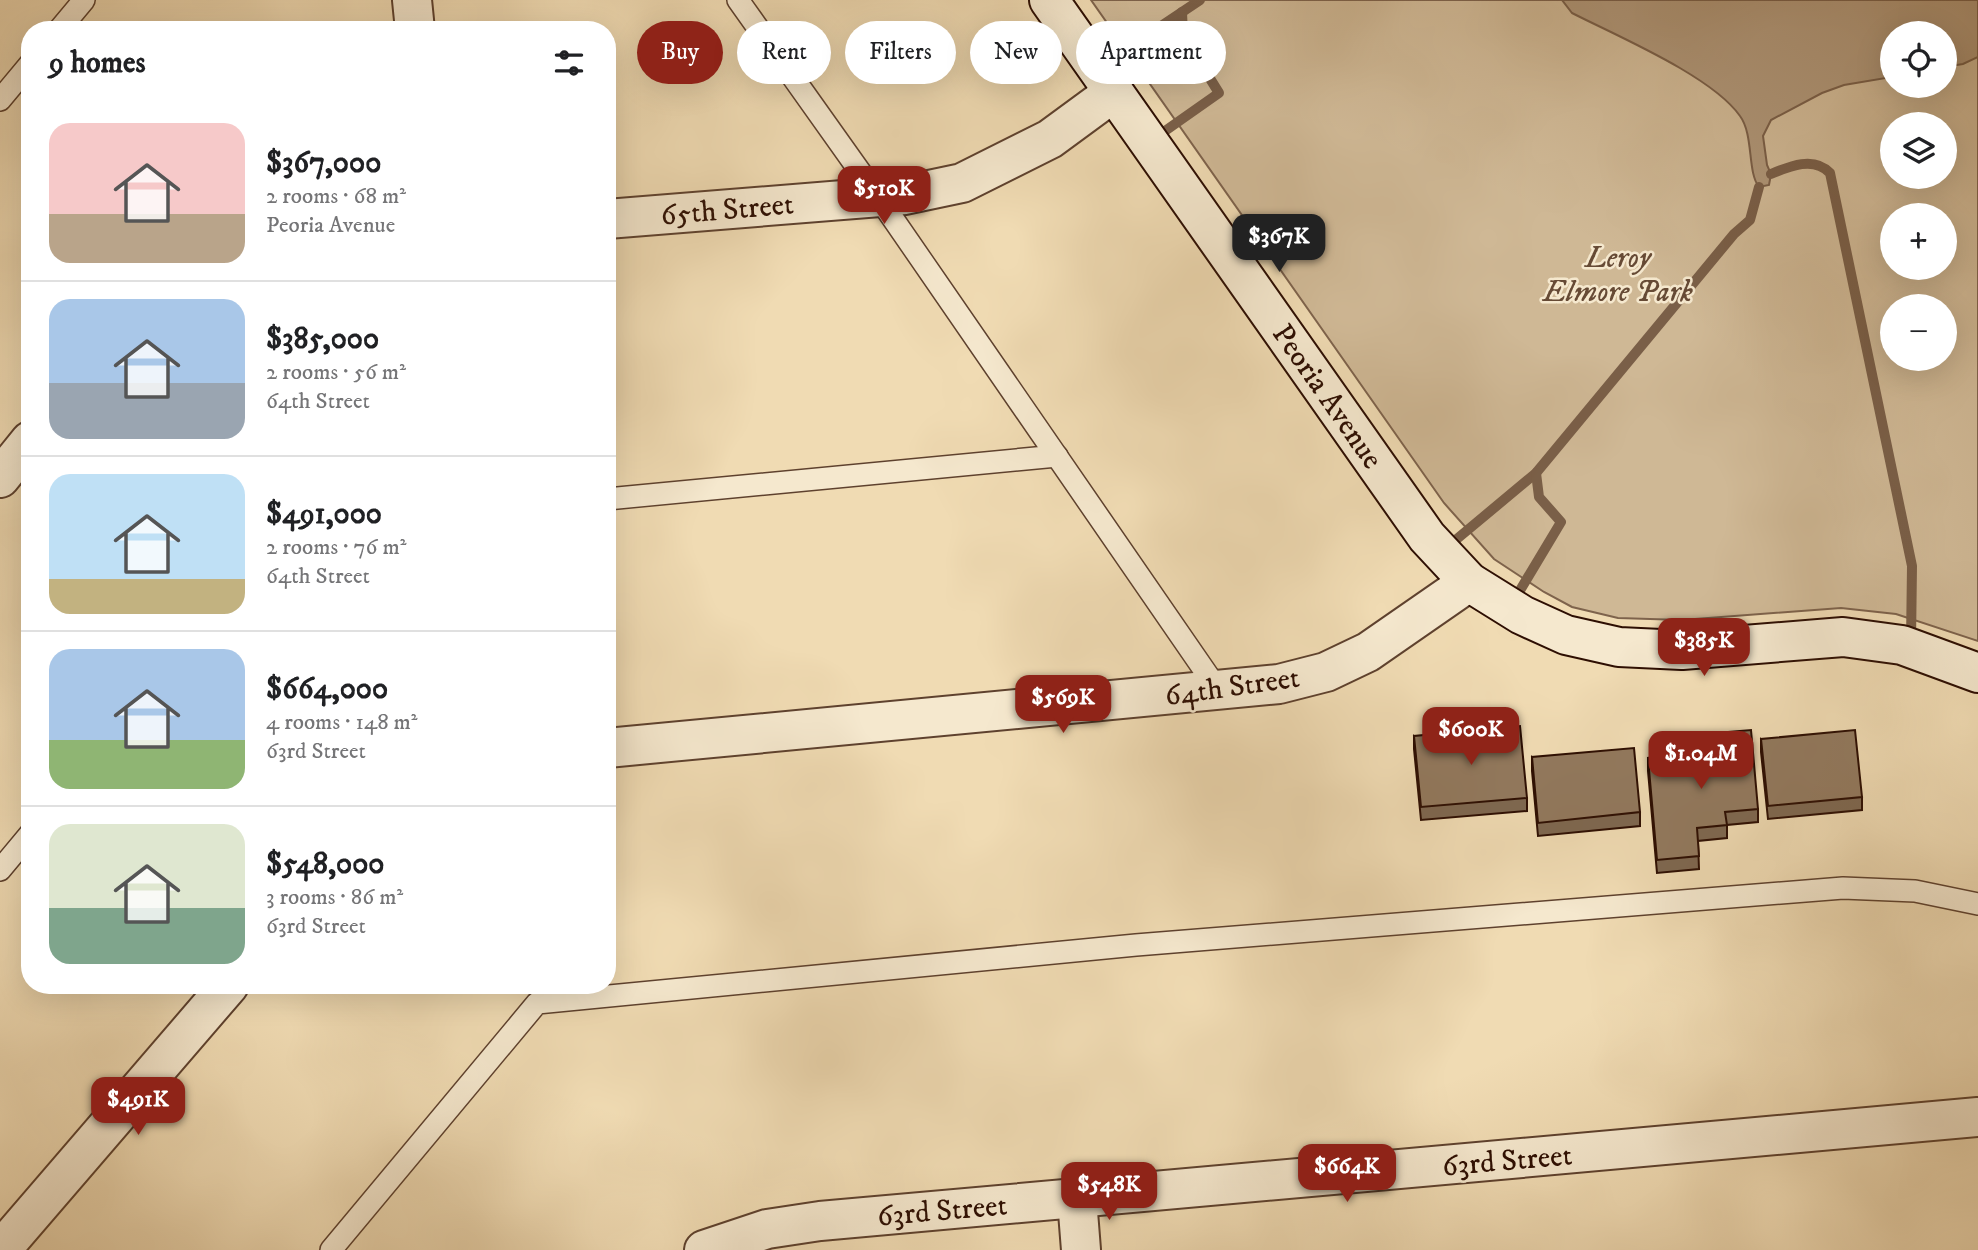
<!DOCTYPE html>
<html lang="en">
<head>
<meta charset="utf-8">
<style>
	body { margin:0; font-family:"IM FELL DW Pica",serif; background:#f6f6f6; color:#202124; height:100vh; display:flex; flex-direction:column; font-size:26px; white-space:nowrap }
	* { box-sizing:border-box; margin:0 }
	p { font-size:23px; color:#757577 }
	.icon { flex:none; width:38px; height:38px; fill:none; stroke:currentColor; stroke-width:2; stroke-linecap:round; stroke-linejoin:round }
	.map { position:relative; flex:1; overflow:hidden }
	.details { position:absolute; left:21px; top:21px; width:595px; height:973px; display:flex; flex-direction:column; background:#fff; border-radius:28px; box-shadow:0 7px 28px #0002 }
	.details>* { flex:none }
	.hud { position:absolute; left:637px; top:21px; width:665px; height:63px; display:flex; gap:14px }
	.tools { position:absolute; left:1880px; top:21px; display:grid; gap:14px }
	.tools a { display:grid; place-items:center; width:77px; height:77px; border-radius:50%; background:#fff; box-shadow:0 7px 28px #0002; font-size:35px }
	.price { position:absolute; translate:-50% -60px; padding:0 16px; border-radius:14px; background:#8f2418; color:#fff; font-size:23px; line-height:46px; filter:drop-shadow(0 2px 4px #0008) }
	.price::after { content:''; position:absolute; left:50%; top:42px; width:21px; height:16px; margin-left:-10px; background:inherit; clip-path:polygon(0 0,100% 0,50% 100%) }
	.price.selected { background:#222; color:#fff }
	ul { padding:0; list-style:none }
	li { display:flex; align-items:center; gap:21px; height:175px; padding:0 28px }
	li+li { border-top:2px solid #e0e0e0 }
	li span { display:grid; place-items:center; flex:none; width:196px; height:140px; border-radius:21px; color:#555 }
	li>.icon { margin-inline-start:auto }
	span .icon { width:84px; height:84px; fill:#fffc; stroke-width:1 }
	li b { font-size:30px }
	h2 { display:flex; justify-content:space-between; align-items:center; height:84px; padding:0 28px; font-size:30px }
	.pill { padding:0 24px; border-radius:32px; background:#fff; box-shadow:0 7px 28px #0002; font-size:24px; line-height:63px }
	.pill.selected { background:#8f2418; color:#fff }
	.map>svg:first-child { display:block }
	.green { fill:#cfb895; stroke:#7e634c; stroke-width:2; fill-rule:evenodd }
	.water { fill:#ae9577; stroke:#7a5f48; stroke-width:2 }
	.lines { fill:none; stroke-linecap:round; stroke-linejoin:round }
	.stream { stroke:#7a5f48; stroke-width:10 }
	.lane-casing { stroke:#5e412e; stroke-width:24 }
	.street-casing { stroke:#5e412e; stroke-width:42 }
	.secondary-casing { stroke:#2d0e02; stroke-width:42 }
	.lane { stroke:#f5e8ce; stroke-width:21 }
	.street { stroke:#f5e8ce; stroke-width:38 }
	.secondary { stroke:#f5e8ce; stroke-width:38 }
	.wall { fill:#7e6851; stroke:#2d0e02; stroke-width:2 }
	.building { fill:#92795e; stroke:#2d0e02; stroke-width:2 }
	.labels { text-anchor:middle; stroke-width:5; stroke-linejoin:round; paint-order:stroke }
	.street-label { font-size:30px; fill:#2d0e02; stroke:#f5e8ce }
	.park-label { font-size:30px; font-style:italic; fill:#664a35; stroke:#f5e8ce }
</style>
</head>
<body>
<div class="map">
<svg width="1978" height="1250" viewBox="0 0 1978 1250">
	<rect width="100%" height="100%" fill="#f0dbb3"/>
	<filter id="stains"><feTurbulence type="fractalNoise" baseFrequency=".00286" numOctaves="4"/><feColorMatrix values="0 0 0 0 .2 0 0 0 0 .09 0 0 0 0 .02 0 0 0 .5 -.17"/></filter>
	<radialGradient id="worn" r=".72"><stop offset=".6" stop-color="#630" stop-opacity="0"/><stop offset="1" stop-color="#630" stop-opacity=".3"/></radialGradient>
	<!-- green -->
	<path class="green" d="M1091 0H1978V641L1896 614 1841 608 1682 620 1618 618 1572 607 1544 592 1494 559 1444 503ZM1892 33H1944V86H1892ZM1892 124H1944V177H1892ZM1892 215H1944V268H1892ZM1892 306H1944V359H1892Z"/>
	<!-- water -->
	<path class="water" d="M1562 0H1978V57L1963 64 1944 67V33H1892V77L1844 85 1822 93 1771 120 1763 136 1767 165 1771 174 1769 185 1759 187C1747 172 1754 135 1740 116 1712 76 1617 36 1572 13Z"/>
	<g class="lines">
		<!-- stream -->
		<g class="stream">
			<polyline points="1103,65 1200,0"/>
			<polyline points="1155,138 1219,93 1183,35 1182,12"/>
			<path d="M1771 174C1790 166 1814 156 1830 173L1912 566 1911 642"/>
			<polyline points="1446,548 1536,473 1734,234 1750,220 1759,187"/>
			<polyline points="1513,602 1561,522 1539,497 1536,473"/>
		</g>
		<defs>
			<g id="lane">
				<polyline points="738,0 878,197 1218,690"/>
				<polyline points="59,30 84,0"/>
				<polyline points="0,100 30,64"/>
				<polyline points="607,499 1057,456"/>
				<polyline points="0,870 30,834"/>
				<polyline points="331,1250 537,1003 1136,945 1843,888 1915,891 1978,904"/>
			</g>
			<g id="street">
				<polyline points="412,0 415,30"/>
				<polyline points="607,219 905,195 962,183 1050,139 1114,92"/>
				<polyline points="0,478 30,441"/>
				<polyline points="607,748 1279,684 1326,672 1368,652 1469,582"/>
				<polyline points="1077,1199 1081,1250"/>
				<polyline points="1,1250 229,985"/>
				<polyline points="704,1250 767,1229 820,1221 1978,1117"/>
			</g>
			<polyline id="secondary" points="1049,0 1427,537 1469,582 1522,615 1566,635 1619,647 1682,650 1843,637 1902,645 1978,673"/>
		</defs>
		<!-- lane casing -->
		<use href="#lane" class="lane-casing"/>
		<!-- street casing -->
		<use href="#street" class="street-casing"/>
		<!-- secondary casing -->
		<use href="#secondary" class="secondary-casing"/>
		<!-- lane -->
		<use href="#lane" class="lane"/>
		<!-- street -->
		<use href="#street" class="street"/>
		<!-- secondary -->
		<use href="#secondary" class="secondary"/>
	</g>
	<!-- wall -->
	<g class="wall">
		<polygon points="1705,734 1758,809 1758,822 1727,825 1727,838 1698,841 1699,869 1657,873 1648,771 1648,758 1705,753"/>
		<polygon points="1414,736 1527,798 1527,811 1421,820 1414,749"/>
		<polygon points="1761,739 1862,797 1862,810 1768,819 1761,752"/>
		<polygon points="1532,757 1640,812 1640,826 1538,836 1532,771"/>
	</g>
	<!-- building -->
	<g class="building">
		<polygon points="1520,726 1527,798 1421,807 1414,736"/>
		<polygon points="1751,730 1758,809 1725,812 1727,825 1697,828 1699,856 1657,860 1648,758 1706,753 1705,734"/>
		<polygon points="1855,730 1862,797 1768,806 1761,739"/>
		<polygon points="1634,748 1640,812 1538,823 1532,757"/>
	</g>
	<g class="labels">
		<!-- street labels -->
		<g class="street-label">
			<text transform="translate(727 209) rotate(-5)" y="10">65th Street</text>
			<text transform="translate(1328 396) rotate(55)" y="10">Peoria Avenue</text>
			<text transform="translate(1232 686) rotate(-8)" y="10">64th Street</text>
			<text transform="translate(1507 1160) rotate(-5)" y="10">63rd Street</text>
			<text transform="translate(942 1210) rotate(-5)" y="10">63rd Street</text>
		</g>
		<!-- park labels -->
		<g class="park-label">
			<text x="1618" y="267">Leroy<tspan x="1618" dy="34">Elmore Park</tspan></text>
		</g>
	</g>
	<rect width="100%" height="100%" filter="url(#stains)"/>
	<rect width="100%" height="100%" fill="url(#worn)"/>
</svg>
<div class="tools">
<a><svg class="icon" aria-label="locate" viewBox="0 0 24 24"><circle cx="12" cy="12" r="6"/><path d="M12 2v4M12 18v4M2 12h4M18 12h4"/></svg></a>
<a><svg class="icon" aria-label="layers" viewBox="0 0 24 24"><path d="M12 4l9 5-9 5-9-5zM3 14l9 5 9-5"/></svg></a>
<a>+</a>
<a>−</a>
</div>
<b class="price" style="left:884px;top:226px">$510K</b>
<b class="price selected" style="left:1279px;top:274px">$367K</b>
<b class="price" style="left:1704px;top:678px">$385K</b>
<b class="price" style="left:1063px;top:735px">$569K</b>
<b class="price" style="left:1471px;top:767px">$600K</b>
<b class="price" style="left:1701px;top:791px">$1.04M</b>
<b class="price" style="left:138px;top:1137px">$491K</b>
<b class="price" style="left:1347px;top:1204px">$664K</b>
<b class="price" style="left:1109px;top:1222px">$548K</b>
<div class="hud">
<a class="pill selected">Buy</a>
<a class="pill">Rent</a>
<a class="pill">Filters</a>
<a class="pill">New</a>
<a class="pill">Apartment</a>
</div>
<section class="details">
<h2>9 homes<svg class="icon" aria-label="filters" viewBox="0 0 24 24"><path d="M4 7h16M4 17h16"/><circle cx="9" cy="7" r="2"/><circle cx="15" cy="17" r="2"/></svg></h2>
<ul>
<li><span style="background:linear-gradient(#f6c9c9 65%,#b9a48a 0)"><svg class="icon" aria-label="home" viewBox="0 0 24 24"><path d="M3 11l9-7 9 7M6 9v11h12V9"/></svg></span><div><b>$367,000</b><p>2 rooms · 68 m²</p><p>Peoria Avenue</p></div></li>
<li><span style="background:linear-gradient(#a9c7e8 60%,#9aa5b1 0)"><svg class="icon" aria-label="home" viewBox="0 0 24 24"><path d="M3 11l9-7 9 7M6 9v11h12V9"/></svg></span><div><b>$385,000</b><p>2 rooms · 56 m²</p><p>64th Street</p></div></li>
<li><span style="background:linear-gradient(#bfe0f5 75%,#c2b280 0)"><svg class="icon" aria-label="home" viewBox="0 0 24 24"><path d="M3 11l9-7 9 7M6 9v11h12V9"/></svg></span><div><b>$491,000</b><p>2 rooms · 76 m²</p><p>64th Street</p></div></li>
<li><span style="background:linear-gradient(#a9c7e8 65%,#8fb573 0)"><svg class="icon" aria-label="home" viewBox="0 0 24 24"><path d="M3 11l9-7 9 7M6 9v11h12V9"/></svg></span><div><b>$664,000</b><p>4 rooms · 148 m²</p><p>63rd Street</p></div></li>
<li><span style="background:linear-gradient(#dfe7d0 60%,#7fa58c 0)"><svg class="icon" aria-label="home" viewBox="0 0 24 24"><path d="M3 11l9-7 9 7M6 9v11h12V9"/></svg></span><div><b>$548,000</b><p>3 rooms · 86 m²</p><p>63rd Street</p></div></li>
</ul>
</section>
</div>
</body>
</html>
